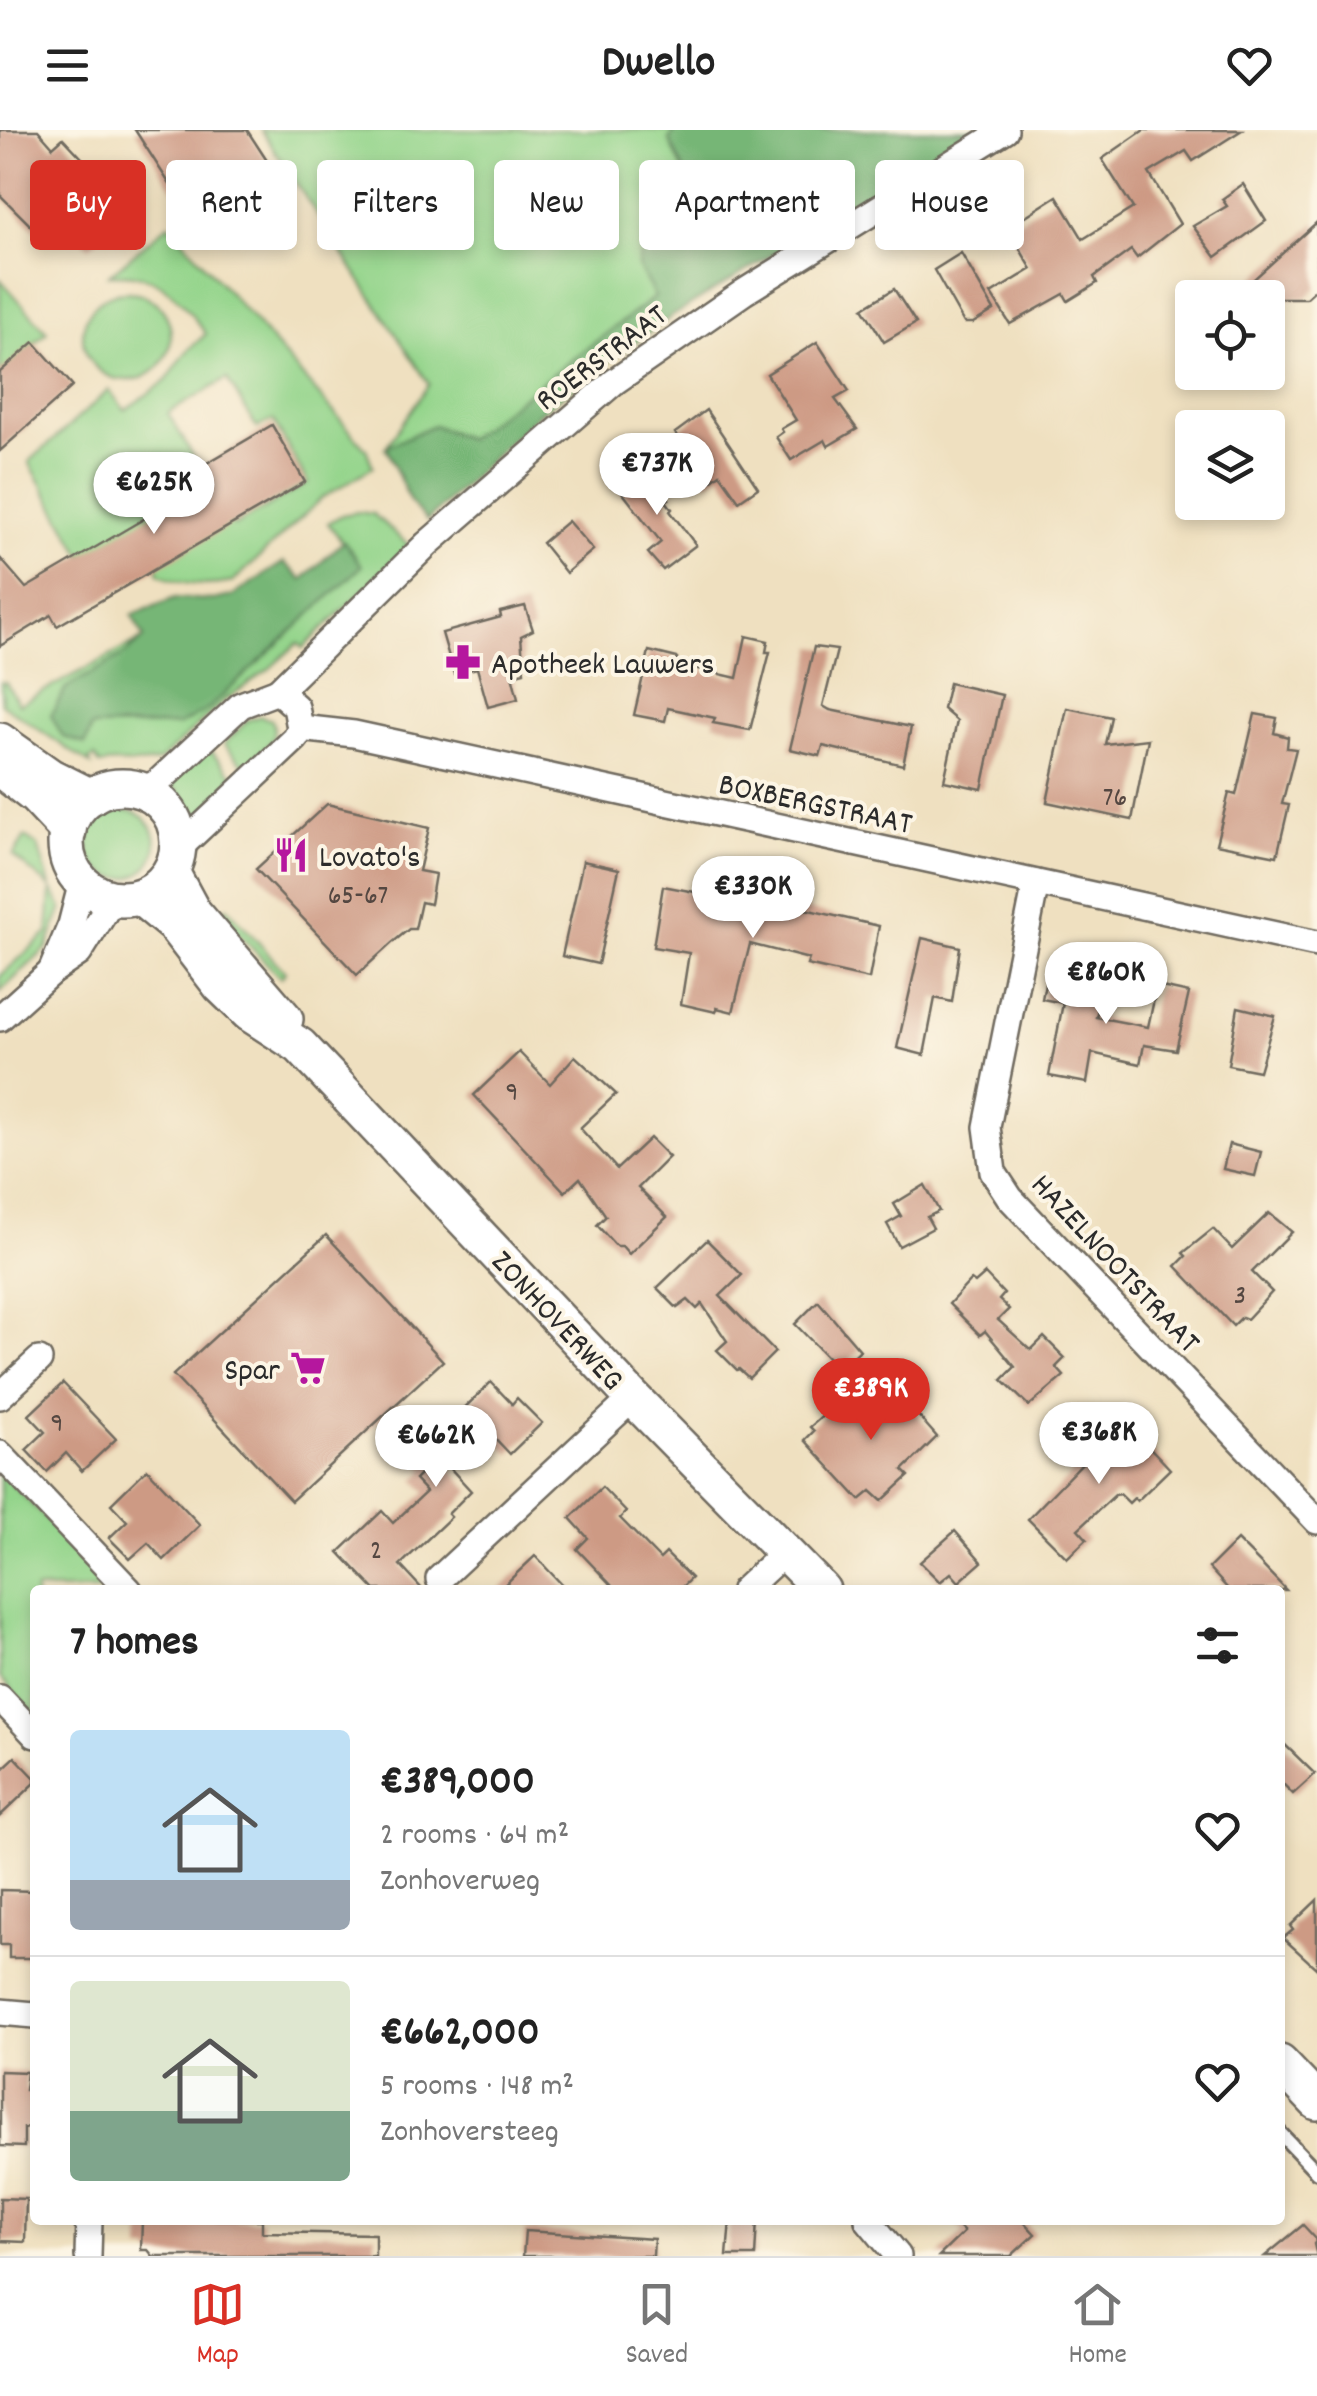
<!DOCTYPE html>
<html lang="en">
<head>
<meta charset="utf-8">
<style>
	body { margin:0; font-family:Dekko,sans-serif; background:#f2f2f2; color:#222; height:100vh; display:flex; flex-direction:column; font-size:38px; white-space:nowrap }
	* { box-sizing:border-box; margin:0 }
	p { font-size:32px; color:#767676 }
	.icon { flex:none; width:55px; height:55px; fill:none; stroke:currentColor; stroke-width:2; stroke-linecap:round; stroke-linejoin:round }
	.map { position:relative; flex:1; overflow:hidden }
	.sheet { position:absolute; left:30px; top:1455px; width:1255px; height:640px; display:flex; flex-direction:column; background:#fff; border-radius:10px; box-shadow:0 5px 15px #0003 }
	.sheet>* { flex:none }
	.hud { position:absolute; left:30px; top:30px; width:1258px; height:90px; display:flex; gap:20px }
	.fabs { position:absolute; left:1175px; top:150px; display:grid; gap:20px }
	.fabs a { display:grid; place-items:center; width:110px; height:110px; border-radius:10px; background:#fff; box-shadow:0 5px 15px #0003; font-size:50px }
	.price { position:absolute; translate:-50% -85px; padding:0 22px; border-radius:35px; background:#fff; color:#222; font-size:32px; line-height:65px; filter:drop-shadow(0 2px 5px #0008) }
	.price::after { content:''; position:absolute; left:50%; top:60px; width:30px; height:22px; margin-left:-15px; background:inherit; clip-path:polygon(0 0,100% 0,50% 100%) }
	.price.on { background:#d93025; color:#fff }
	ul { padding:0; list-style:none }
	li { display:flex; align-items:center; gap:30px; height:250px; padding:0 40px }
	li+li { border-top:2px solid #e0e0e0 }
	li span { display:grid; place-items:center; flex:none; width:280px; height:200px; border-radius:10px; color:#555 }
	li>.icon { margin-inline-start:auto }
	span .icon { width:120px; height:120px; fill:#fffc; stroke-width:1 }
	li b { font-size:42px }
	h2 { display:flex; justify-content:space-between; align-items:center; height:120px; padding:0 40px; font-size:42px }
	.chip { padding:0 35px; border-radius:10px; background:#fff; box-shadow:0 5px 15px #0003; font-size:35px; line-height:90px }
	.chip.on { background:#d93025; color:#fff }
	header { display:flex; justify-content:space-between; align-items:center; height:130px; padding:0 40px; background:#fff; font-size:45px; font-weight:800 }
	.tab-bar { display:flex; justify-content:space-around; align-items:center; height:140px; border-top:2px solid #e0e0e0; background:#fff; font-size:28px; color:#767676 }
	.tab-bar a { display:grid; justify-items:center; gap:5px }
	.tab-bar .on { color:#d93025 }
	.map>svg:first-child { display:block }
	.green { fill:#93d48a; stroke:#5f805a; stroke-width:2.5; fill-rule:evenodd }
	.forest { fill:#76b676; stroke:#507050; stroke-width:2.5 }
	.building { fill:#cd9a84 }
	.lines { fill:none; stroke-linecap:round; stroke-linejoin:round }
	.lane-casing { stroke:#706a5f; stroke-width:18 }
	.street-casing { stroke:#706a5f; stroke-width:30 }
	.secondary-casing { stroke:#706a5f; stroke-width:40 }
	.lane { stroke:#fff; stroke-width:12 }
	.street { stroke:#fff; stroke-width:25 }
	.secondary { stroke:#fff; stroke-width:35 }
	.labels { text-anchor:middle; stroke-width:8; stroke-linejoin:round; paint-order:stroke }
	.number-label { font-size:28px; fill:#544741 }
	.street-label { font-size:32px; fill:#2b2b2b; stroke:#fcf5e5 }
	.poi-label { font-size:32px; fill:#2b2b2b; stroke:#fcf5e5; text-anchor:start }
</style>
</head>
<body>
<header><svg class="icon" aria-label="menu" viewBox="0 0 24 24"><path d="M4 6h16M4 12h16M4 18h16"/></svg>Dwello<svg class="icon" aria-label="heart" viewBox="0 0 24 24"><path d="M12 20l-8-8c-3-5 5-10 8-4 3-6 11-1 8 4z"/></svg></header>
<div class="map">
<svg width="1317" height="2126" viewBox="0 0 1317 2126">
	<rect width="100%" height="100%" fill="#fcf5e5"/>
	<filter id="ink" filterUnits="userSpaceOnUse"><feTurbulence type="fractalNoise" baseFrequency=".01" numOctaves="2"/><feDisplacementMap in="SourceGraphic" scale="20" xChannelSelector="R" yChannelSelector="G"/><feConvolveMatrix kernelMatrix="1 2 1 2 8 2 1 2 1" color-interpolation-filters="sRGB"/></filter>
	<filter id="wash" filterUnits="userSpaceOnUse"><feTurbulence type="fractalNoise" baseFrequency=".0048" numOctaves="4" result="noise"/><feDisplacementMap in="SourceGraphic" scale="40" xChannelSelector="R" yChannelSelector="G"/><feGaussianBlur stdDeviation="2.25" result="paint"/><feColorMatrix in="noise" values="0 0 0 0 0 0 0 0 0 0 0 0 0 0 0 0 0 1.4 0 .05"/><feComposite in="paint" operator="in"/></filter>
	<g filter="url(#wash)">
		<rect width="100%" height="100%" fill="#efe0c0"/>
		<!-- green -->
		<g class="green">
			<polygon points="261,0 677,0 669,10 691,56 655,167 467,309 434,295 386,317 429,254"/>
			<polygon points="273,40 289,64 223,108 204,85"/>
			<path d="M169 94 366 319 373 337 322 368 233 452C207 457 182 457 159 444L151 403 82 425 29 332 109 260 125 280 166 251 187 221 206 204C178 167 160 139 109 145ZM227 249 257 298 273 290 308 353 234 396 168 283Z"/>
			<polygon points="0,149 47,202 0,244"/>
			<circle cx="127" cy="206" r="44"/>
			<path d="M358 382 373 384 410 416 303 518 298 513 269 539 225 570 161 630C142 638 120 630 100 635L95 627 89 630 91 635 2 574 1 552 6 553 19 574 144 508 125 524 66 558 85 614 92 597 179 595 207 580 361 436 328 393 342 385Z"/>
			<path d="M260 586 272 590C281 611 259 624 245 637L224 614 248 590Z"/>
			<polygon points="206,616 240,653 196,694 178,661 166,652"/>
			<circle cx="122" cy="714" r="34"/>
			<polygon points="25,707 38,716 51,758 62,778 47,818 0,862 0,846 48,803 51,758 13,726"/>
			<polygon points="227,777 285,842 281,848 218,783"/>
			<polygon points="0,1342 116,1460 35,1460 35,1584 0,1547"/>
		</g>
		<!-- forest -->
		<g class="forest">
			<polygon points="677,0 976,0 671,187 540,282 427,391 410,372 386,317 434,295 467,309 655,167 638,136 648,86 691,56 669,9"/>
			<polygon points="344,411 362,436 207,580 179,595 92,597 85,614 63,607 51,585 66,558 125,524 144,508 132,485 175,468 213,470 232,466 284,432 302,450"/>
		</g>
		<g id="blocks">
			<!-- building -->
			<g class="building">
				<polygon points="0,0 38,0 53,17 63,8 98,45 87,55 109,82 104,89 112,97 89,117 71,97 56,110 42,95 37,102 0,65"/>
				<polygon points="135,0 247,0 273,40 194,92"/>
				<polygon points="1144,0 1242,0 1193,31 1186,21 1149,43 1180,94 1137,128 1131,120 1094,147 1097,153 1068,171 1064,164 1010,194 991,164 1032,139 1007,98 1057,66 1083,109 1133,78 1102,29"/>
				<polygon points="1243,54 1266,91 1216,127 1193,96 1227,76 1222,69"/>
				<polygon points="1317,92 1317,158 1306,168 1233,168"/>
				<polygon points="961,123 994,180 973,193 964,193 934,140"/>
				<polygon points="894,159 916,193 884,212 863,178"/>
				<polygon points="34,212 73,256 0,321 0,242"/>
				<polygon points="817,212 849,261 835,269 857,299 828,316 825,310 791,330 776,307 783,302 781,299 796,290 767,244"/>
				<polygon points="706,280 758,358 739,371 720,344 708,353 675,303"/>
				<polygon points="272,295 305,352 57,496 51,485 0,516 0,428 26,458 171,373 173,379 213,356 202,336"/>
				<polygon points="643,337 669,369 666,371 672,379 670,381 696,415 663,440 648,423 661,412 618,357"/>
				<polygon points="568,391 593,420 566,443 542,413"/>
				<polygon points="525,476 533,500 521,506 524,542 512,545 518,569 488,577 477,538 454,544 442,503 501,487 500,482"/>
				<polygon points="746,506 768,511 766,522 770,522 750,600 713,593 715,588 668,578 665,591 634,585 649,521 677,528 676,534 737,548"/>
				<polygon points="814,517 837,520 823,576 830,580 911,597 903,635 823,616 820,626 790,619"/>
				<polygon points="949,553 1002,565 982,659 944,651 957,591 943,579"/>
				<polygon points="1067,578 1111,587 1105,614 1148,609 1132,690 1047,672"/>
				<polygon points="1255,584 1277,588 1274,603 1288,607 1287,618 1296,619 1282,674 1289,675 1277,726 1216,714 1229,663 1236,665"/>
				<polygon points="327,674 429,698 419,741 435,744 430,774 421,772 415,799 409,799 392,813 357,845 256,739"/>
				<polygon points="583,731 619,739 598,834 562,826"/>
				<polygon points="663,756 742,771 743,765 879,796 869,849 807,835 809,829 750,814 733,882 717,878 716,882 681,874 689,823 653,817"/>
				<polygon points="922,808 960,817 952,872 935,868 924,925 897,918"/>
				<polygon points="1047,843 1104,854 1096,887 1148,897 1157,856 1189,863 1176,920 1144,915 1140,934 1092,923 1087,953 1049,946 1063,873 1042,869"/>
				<polygon points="1238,877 1275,886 1259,941 1228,935"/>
				<polygon points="519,922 550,954 575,926 616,964 580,998 617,1039 650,1008 669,1027 638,1058 667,1087 629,1124 622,1116 616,1116 597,1095 606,1086 580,1048 565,1062 474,965"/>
				<polygon points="1229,1014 1261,1022 1255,1046 1223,1039"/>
				<polygon points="925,1055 939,1081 927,1087 933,1098 899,1116 887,1094 901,1086 894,1074"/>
				<polygon points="1269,1083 1292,1102 1252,1142 1272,1162 1247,1189 1242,1187 1233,1196 1176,1136 1186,1126 1183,1123 1213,1099 1232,1119"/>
				<polygon points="326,1105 443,1231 291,1371 173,1245"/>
				<polygon points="707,1110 742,1145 720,1166 775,1222 749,1248 739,1239 737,1240 717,1220 727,1211 702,1174 697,1179 688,1170 677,1178 657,1158"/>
				<polygon points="985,1144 1004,1164 999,1170 1009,1179 998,1190 1031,1220 1044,1207 1065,1228 1056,1237 1064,1246 1029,1276 1002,1250 1015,1237 985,1201 980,1205 949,1174 971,1150 975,1153"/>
				<polygon points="818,1171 860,1220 840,1240 795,1194"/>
				<polygon points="491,1252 512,1274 517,1268 542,1293 510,1324 490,1303 451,1339 471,1361 448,1384 451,1387 400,1435 423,1460 375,1460 339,1422 382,1381 393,1393 426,1362 415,1350 425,1340 417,1331 456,1294 452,1290"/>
				<polygon points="63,1253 116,1309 82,1341 66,1323 47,1342 26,1320 45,1302 29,1285"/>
				<polygon points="892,1256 937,1307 903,1340 909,1346 882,1371 871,1361 860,1370 805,1310 814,1301 810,1297 842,1269 854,1271 865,1281"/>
				<polygon points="1124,1290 1170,1339 1137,1371 1134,1368 1129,1373 1120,1364 1115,1365 1078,1399 1087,1409 1067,1428 1028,1389"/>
				<polygon points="147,1339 200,1395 164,1430 148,1413 130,1429 109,1408 127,1391 111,1374"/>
				<polygon points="602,1357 626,1382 620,1388 660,1429 666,1423 691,1448 679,1460 616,1460 577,1419 588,1408 570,1388"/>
				<polygon points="955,1401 982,1432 959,1452 951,1443 940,1452 920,1432"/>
				<polygon points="1237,1410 1260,1433 1286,1460 1229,1460 1209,1438"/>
				<polygon points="535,1426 567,1460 499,1460"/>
				<polygon points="1280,1610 1315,1644 1293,1664 1280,1651"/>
				<polygon points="15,1627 35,1648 35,1653 0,1686 0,1641"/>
				<polygon points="0,1760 35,1761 35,1828 9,1828 9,1815 0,1815"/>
				<polygon points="1317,1770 1317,1839 1283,1808 1293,1800 1290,1796"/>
				<polygon points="0,1941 27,1942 25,1960 35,1960 35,1999 24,1998 24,2017 0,2016"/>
				<polygon points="0,2068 26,2069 25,2112 0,2111"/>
				<polygon points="142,2090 262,2090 262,2102 375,2104 375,2126 153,2126 148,2120 141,2120"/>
				<polygon points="730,2090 757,2090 755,2126 727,2126"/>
				<polygon points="952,2090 1022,2090 1035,2104 1011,2126 939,2126 964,2102"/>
				<polygon points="1303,2095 1317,2110 1314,2114 1317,2126 1265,2126"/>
				<polygon points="525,2101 654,2109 653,2126 523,2126"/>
			</g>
		</g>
	</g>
	<g filter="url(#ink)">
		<use href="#blocks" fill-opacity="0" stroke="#706a5f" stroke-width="2.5"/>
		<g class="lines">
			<defs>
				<polyline id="lane" points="1280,2003 1317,2042"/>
				<g id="street">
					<polyline points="278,561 427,414 614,252 744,162 1005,0"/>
					<polyline points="300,598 354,604 1317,814"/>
					<polyline points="142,661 158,652 241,575 278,561"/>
					<polyline points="178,719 296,608 300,598 296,577 278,561"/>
					<polyline points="1036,753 987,997 993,1042 1010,1068 1317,1391"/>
					<polyline points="51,842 71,795 82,752"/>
					<polyline points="0,888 51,842 79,823 113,769"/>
					<polyline points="0,1266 39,1230"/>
					<polyline points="0,1324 129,1460"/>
					<polyline points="439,1449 633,1268"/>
					<polyline points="744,1460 785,1422"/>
					<polyline points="0,1568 35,1605"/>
					<polyline points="0,1882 35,1885"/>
					<polyline points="868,2090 898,2126"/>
					<polyline points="88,2126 89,2090"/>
				</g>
				<g id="secondary">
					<polyline points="0,611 51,647 91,667"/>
					<polyline points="0,639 36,667 68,701"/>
					<circle cx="122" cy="713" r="56"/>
					<polyline points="171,742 192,781 285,889"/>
					<polyline points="140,767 175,796 221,856 249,883 300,916 633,1268 822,1460"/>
					<polyline points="1280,1933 1317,1972"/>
				</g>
			</defs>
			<!-- lane casing -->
			<use href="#lane" class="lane-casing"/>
			<!-- street casing -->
			<use href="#street" class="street-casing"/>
			<!-- secondary casing -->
			<use href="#secondary" class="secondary-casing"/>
			<!-- lane -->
			<use href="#lane" class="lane"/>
			<!-- street -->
			<use href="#street" class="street"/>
			<!-- secondary -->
			<use href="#secondary" class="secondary"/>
		</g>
	</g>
	<!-- icons -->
	<defs>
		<symbol id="pharmacy-bare" viewBox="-9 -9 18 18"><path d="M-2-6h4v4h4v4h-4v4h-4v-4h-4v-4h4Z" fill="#b5179e" stroke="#fcf5e5" stroke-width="2.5" paint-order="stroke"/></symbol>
		<symbol id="restaurant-bare" viewBox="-9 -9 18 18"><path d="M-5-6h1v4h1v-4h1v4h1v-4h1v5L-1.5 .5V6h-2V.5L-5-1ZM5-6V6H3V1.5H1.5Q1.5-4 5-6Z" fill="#b5179e" stroke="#fcf5e5" stroke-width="2.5" paint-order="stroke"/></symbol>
		<symbol id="supermarket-bare" viewBox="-9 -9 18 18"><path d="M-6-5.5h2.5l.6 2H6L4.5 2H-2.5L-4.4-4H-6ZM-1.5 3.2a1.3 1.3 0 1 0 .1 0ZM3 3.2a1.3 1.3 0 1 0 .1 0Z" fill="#b5179e" stroke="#fcf5e5" stroke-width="2.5" paint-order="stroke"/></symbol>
	</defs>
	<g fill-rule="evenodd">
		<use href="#pharmacy-bare" x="438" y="507" width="50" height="50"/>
		<use href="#restaurant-bare" x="266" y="700" width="50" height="50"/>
		<use href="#supermarket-bare" x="283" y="1213" width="50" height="50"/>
	</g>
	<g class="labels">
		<!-- number labels -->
		<g class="number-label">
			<text x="1115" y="675">76</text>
			<text x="358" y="773">65-67</text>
			<text x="512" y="970">9</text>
			<text x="1240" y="1173">3</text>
			<text x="57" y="1301">9</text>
			<text x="376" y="1428">2</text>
		</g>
		<!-- street labels -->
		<g class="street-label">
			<text transform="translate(600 226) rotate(-37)" y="11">ROERSTRAAT</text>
			<text transform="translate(816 672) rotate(12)" y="11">BOXBERGSTRAAT</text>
			<text transform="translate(1117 1132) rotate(47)" y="11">HAZELNOOTSTRAAT</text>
			<text transform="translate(559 1189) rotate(47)" y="11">ZONHOVERWEG</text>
		</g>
		<!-- poi labels -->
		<g class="poi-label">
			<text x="491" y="543">Apotheek Lauwers</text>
			<text x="319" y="736">Lovato's</text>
			<text x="280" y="1249" text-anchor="end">Spar</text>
		</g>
	</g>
</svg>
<div class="fabs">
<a><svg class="icon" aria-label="locate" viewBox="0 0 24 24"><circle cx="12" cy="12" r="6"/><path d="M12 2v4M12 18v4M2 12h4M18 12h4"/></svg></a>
<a><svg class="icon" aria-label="layers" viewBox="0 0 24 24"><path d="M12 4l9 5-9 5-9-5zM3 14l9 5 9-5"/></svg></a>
</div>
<b class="price" style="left:657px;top:388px">€737K</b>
<b class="price" style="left:154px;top:407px">€625K</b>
<b class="price" style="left:753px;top:811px">€330K</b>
<b class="price" style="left:1106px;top:897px">€860K</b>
<b class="price on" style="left:871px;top:1313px">€389K</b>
<b class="price" style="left:1099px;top:1357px">€368K</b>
<b class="price" style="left:436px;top:1360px">€662K</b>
<div class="hud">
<a class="chip on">Buy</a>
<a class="chip">Rent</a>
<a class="chip">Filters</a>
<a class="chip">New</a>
<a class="chip">Apartment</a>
<a class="chip">House</a>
</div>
<section class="sheet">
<h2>7 homes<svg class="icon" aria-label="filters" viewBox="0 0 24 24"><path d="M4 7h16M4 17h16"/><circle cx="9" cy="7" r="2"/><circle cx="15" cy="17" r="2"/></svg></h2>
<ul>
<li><span style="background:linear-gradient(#bfe0f5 75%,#9aa5b1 0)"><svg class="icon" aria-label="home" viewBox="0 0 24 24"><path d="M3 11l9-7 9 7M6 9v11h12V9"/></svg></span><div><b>€389,000</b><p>2 rooms · 64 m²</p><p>Zonhoverweg</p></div><svg class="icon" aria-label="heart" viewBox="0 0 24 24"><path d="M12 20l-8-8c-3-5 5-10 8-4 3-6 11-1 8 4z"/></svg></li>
<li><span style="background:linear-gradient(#dfe7d0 65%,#7fa58c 0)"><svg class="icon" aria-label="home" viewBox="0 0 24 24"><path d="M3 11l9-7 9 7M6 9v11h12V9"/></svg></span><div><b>€662,000</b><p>5 rooms · 148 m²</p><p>Zonhoversteeg</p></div><svg class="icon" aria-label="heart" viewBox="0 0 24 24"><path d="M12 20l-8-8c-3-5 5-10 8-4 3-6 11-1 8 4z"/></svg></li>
</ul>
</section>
</div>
<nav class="tab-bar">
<a class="on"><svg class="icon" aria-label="map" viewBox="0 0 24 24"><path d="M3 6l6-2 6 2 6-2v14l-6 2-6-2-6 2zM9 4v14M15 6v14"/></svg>Map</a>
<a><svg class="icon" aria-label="saved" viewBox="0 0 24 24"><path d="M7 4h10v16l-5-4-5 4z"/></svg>Saved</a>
<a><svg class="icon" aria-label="home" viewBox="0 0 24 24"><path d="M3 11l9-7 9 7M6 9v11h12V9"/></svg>Home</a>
</nav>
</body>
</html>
